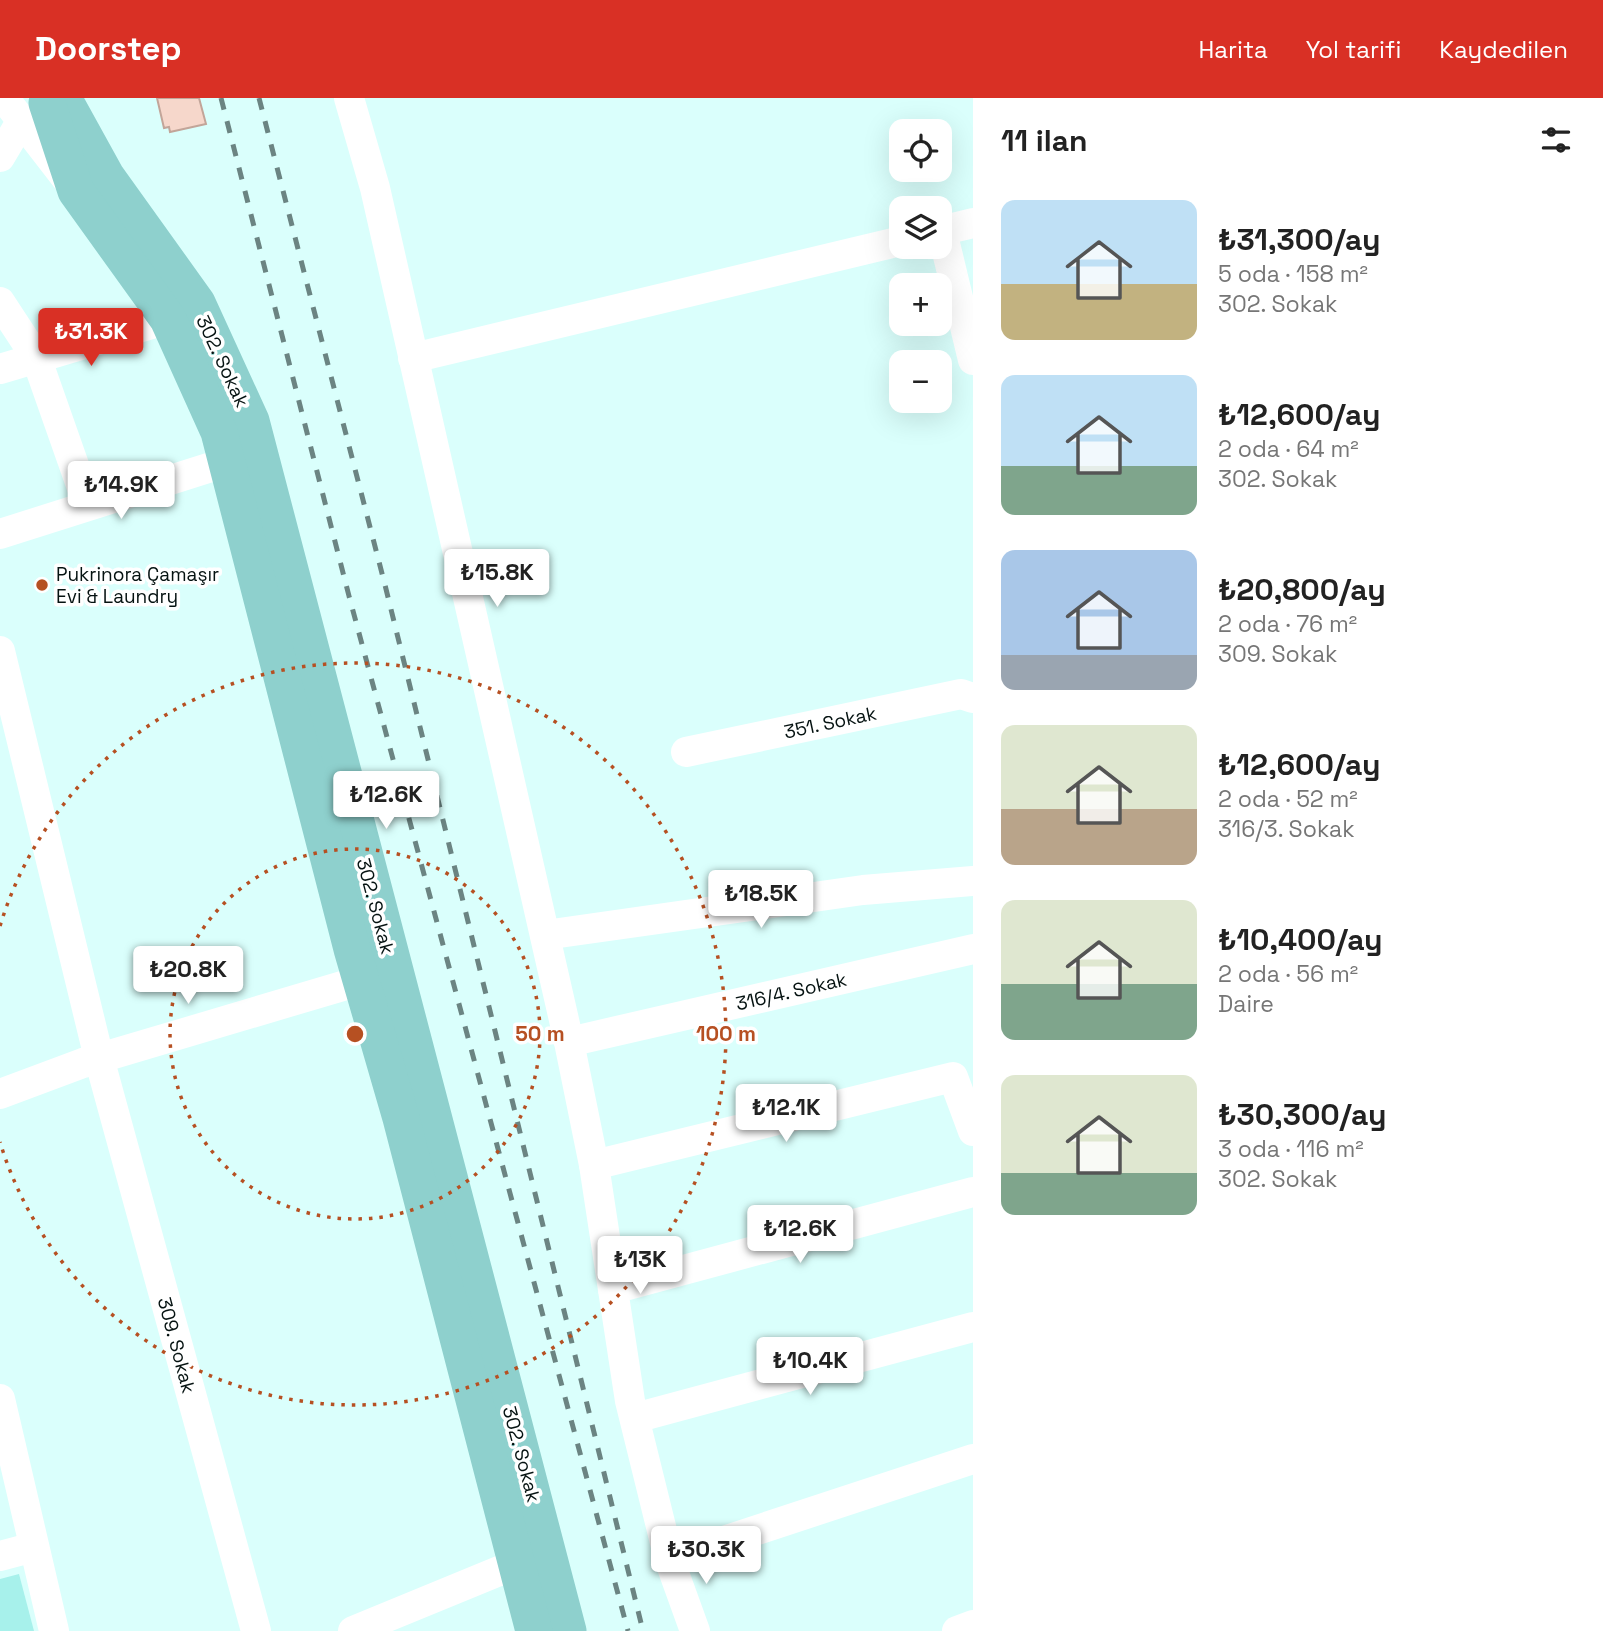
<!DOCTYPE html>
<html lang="tr">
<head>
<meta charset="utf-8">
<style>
	body { margin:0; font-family:"Space Grotesk",sans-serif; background:#f6f6f6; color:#222; height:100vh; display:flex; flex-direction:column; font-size:26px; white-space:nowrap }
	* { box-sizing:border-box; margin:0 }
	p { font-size:23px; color:#767676 }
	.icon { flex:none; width:38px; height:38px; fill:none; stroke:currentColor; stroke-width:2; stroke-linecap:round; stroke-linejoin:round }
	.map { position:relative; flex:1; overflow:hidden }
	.details { display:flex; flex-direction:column; background:#fff; width:630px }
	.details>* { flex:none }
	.controls { position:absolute; left:889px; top:21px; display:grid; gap:14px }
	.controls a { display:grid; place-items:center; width:63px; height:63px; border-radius:14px; background:#fff; box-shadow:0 7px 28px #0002; font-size:35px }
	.price { position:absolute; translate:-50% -60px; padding:0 16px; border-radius:7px; background:#fff; color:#222; font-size:23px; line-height:46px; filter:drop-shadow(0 2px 4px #0008) }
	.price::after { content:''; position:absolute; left:50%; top:42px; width:21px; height:16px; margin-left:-10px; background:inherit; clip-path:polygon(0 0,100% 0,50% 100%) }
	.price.selected { background:#d93025; color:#fff }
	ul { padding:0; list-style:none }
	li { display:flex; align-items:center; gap:21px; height:175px; padding:0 28px }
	li span { display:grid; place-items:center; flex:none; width:196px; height:140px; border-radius:14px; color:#555 }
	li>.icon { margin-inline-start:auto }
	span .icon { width:84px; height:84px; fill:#fffc; stroke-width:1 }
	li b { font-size:30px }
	h2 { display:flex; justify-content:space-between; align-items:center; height:84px; padding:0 28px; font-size:30px }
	header { display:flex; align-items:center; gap:42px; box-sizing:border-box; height:98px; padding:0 35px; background:#d93025; color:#fff }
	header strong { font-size:33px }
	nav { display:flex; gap:38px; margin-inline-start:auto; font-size:24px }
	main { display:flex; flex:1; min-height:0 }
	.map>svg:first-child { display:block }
	.green { fill:#a7f1eb }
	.building { fill:#f6d7cb; stroke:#c2a599; stroke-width:2 }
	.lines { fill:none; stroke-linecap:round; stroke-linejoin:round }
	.minor { stroke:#fff; stroke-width:30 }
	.major { stroke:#8ed0cd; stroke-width:37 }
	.rail { stroke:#6b8482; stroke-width:5; stroke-dasharray:12 12; stroke-linecap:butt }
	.ring { fill:none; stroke:#b65022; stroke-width:3.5; stroke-dasharray:3.5 7 }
	.poi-dot { fill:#b65022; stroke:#fff; stroke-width:2.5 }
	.labels { text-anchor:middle; stroke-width:7; stroke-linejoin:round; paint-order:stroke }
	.street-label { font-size:19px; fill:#051211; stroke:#fff }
	.poi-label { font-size:19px; fill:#051211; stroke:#fff; text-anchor:start }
	.centre { fill:#b65022; stroke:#fff; stroke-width:3.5 }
	.ring-label { font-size:21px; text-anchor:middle; font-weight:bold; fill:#b65022; stroke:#fff; stroke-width:7; stroke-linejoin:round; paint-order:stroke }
</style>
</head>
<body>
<header>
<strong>Doorstep</strong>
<nav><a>Harita</a><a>Yol tarifi</a><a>Kaydedilen</a></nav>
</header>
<main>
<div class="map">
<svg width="973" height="1533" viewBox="0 0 973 1533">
	<rect width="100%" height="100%" fill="#dafffc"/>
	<!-- green -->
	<polygon class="green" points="19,1476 34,1533 0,1533 0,1481"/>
	<!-- building -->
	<polygon class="building" points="157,0 199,0 206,26 170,34 169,29 164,30"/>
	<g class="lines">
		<!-- minor -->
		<g class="minor">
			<polyline points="4,0 66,80"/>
			<polyline points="349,0 375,90 569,944 594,1067 630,1303 669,1461 695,1533"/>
			<polyline points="0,59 22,22"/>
			<polyline points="940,133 973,125"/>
			<polyline points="942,133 973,262"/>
			<polyline points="0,204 36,259 88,407"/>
			<polyline points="413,260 901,143"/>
			<polyline points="0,271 168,221"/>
			<polyline points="0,436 227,364"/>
			<polyline points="0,553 99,960 256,1533"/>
			<polyline points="686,654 961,596 973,600"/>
			<polyline points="545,837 863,792 973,783"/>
			<polyline points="569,944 973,851"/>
			<polyline points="0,996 83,965 383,876"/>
			<polyline points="594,1067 953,979 973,1033"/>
			<polyline points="613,1191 973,1094"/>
			<polyline points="0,1301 54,1533"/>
			<polyline points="635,1320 973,1229"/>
			<polyline points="0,1458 34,1449"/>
			<polyline points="669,1461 973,1361"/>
			<polyline points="353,1533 516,1466"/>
			<polyline points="957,1533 973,1527"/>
		</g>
		<!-- major -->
		<g class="major">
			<polyline points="63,0 106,78 197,205 251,323 568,1533"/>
			<polyline points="47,5 76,93 168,221 219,334 352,851 401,1020 534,1533"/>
		</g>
		<!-- rail -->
		<g class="rail">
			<polyline points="221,0 349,498 628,1533"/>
			<polyline points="259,0 385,487 643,1533"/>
		</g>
	</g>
	<!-- distance rings -->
	<g class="ring">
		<circle cx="355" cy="936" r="185"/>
		<path d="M0 828A371 371 0 1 1 0 1044"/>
	</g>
	<!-- markers -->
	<circle class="poi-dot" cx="42" cy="487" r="7"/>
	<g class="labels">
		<!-- street labels -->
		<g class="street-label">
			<text transform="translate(223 263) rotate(65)" y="7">302. Sokak</text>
			<text transform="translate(830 624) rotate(-12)" y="7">351. Sokak</text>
			<text transform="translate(376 808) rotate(75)" y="7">302. Sokak</text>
			<text transform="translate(791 893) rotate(-13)" y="7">316/4. Sokak</text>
			<text transform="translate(177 1247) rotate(75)" y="7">309. Sokak</text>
			<text transform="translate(522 1356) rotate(75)" y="7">302. Sokak</text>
		</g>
		<!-- poi labels -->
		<g class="poi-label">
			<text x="56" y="483">Pukrinora Çamaşır<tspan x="56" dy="22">Evi &amp; Laundry</tspan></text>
		</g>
	</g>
	<circle cx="355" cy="936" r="10" class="centre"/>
	<g class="ring-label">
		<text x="540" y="943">50 m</text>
		<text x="726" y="943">100 m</text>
	</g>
</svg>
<div class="controls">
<a><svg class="icon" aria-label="locate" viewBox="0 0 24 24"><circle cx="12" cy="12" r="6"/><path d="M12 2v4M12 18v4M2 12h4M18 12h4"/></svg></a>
<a><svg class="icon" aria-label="layers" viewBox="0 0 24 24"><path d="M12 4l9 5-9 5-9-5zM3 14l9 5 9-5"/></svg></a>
<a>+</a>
<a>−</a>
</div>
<b class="price selected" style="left:91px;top:270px">₺31.3K</b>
<b class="price" style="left:121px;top:423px">₺14.9K</b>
<b class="price" style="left:497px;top:511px">₺15.8K</b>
<b class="price" style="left:386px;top:733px">₺12.6K</b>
<b class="price" style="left:761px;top:832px">₺18.5K</b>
<b class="price" style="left:188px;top:908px">₺20.8K</b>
<b class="price" style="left:786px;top:1046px">₺12.1K</b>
<b class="price" style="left:800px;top:1167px">₺12.6K</b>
<b class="price" style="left:640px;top:1198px">₺13K</b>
<b class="price" style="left:810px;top:1299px">₺10.4K</b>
<b class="price" style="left:706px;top:1488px">₺30.3K</b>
</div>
<section class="details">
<h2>11 ilan<svg class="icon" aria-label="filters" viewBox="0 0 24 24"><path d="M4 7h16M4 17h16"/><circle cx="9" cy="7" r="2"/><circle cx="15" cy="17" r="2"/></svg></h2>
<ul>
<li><span style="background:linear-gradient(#bfe0f5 60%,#c2b280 0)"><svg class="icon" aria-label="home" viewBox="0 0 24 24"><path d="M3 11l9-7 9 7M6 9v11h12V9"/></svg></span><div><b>₺31,300/ay</b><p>5 oda · 158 m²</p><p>302. Sokak</p></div></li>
<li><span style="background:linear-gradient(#bfe0f5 65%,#7fa58c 0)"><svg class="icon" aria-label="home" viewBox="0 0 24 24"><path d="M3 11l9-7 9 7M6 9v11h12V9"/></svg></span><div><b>₺12,600/ay</b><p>2 oda · 64 m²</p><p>302. Sokak</p></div></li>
<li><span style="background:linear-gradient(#a9c7e8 75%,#9aa5b1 0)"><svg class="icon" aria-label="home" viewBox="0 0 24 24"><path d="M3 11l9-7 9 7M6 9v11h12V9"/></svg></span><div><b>₺20,800/ay</b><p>2 oda · 76 m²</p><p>309. Sokak</p></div></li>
<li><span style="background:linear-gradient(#dfe7d0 60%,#b9a48a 0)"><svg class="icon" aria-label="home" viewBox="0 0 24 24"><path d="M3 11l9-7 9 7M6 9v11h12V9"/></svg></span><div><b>₺12,600/ay</b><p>2 oda · 52 m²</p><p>316/3. Sokak</p></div></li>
<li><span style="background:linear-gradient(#dfe7d0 60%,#7fa58c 0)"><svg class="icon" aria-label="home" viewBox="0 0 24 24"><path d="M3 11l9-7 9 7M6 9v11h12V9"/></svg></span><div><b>₺10,400/ay</b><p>2 oda · 56 m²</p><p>Daire</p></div></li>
<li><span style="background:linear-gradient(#dfe7d0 70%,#7fa58c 0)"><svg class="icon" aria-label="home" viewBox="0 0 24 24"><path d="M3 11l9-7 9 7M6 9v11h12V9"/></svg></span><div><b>₺30,300/ay</b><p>3 oda · 116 m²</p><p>302. Sokak</p></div></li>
</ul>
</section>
</main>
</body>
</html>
